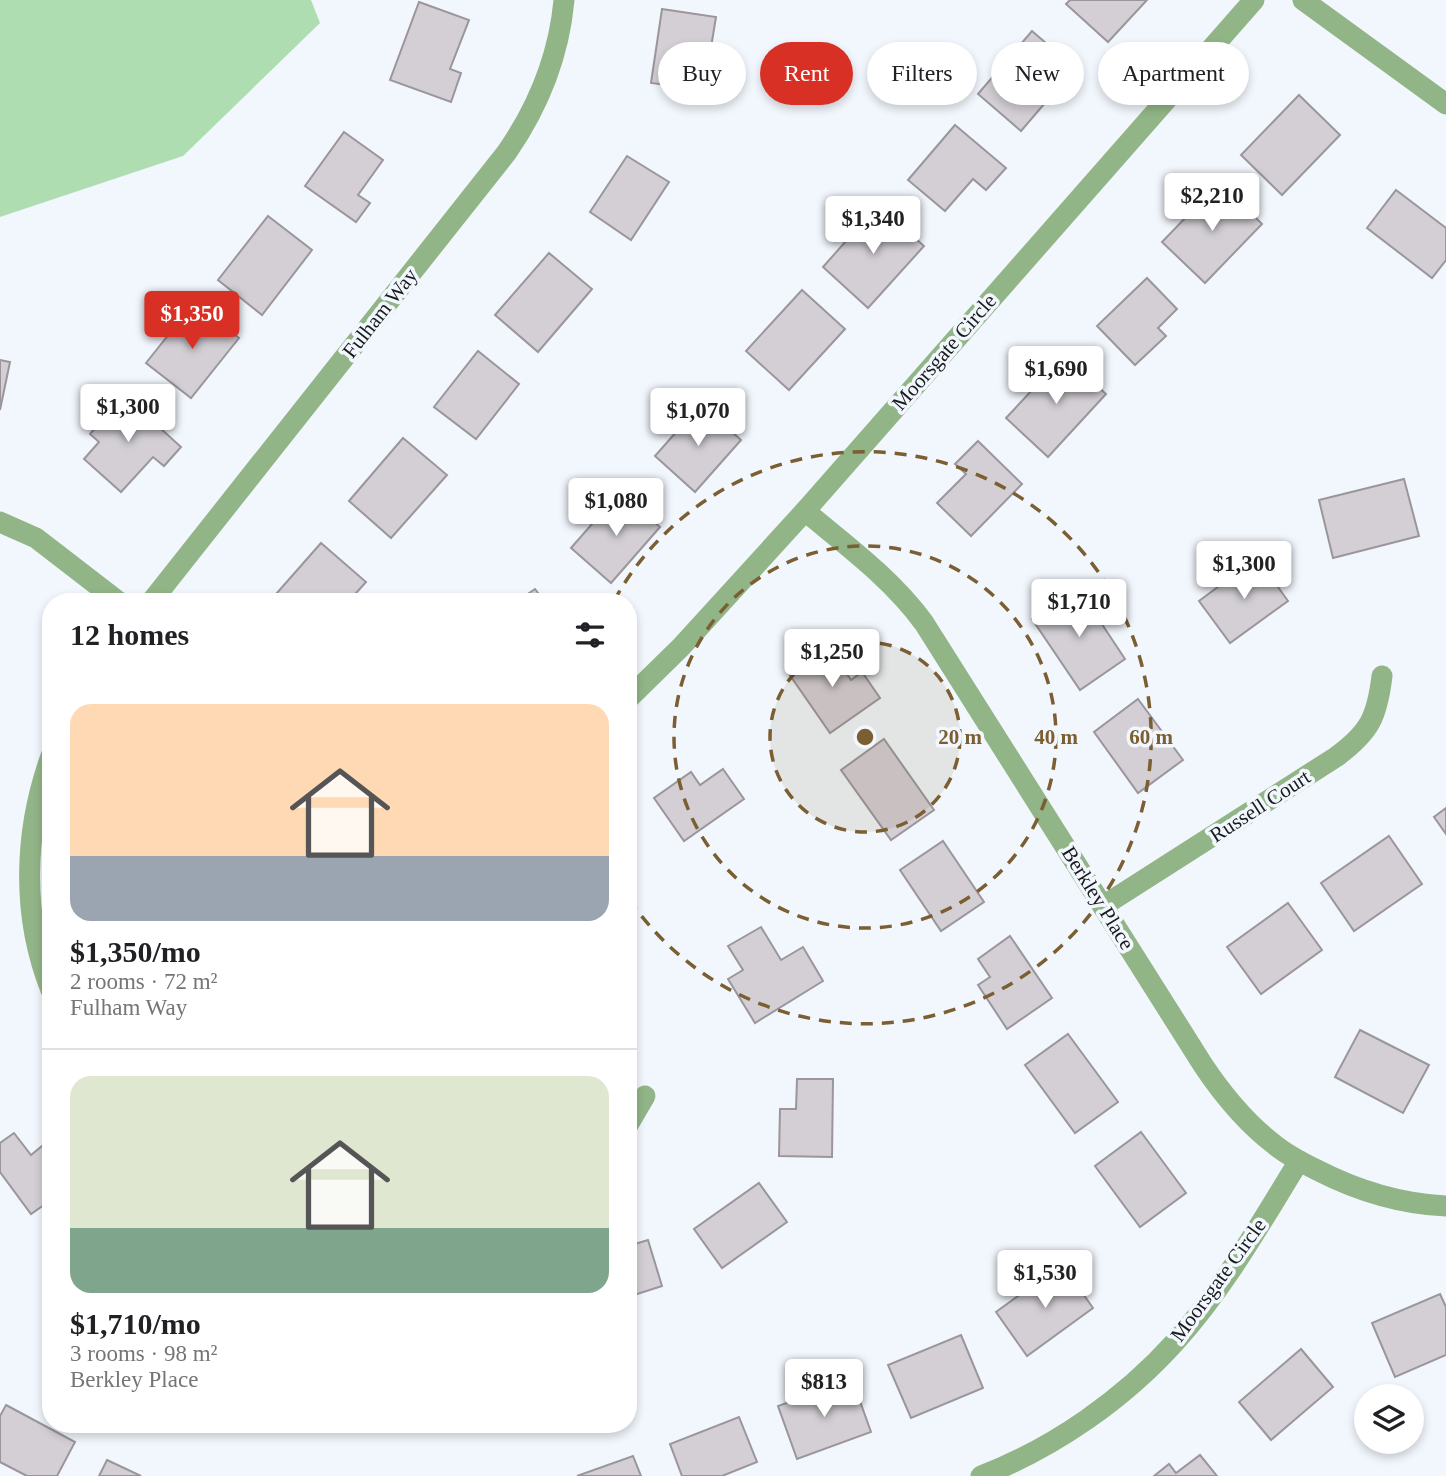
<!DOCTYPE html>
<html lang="en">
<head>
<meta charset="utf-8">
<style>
	body { margin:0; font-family:Georgia,serif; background:#f2f2f2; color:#202124; height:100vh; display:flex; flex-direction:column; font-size:26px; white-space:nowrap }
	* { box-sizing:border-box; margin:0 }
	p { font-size:23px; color:#757577 }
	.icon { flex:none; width:38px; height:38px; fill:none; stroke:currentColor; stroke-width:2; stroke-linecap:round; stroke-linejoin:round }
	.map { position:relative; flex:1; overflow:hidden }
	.side { position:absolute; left:42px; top:593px; width:595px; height:840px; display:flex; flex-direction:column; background:#fff; border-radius:28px; box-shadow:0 4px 10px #0003 }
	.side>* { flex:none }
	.hud { position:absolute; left:658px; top:42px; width:665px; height:63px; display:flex; gap:14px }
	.tools { position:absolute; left:1354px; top:1384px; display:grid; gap:14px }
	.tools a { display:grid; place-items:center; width:70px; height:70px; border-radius:50%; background:#fff; box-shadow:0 4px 10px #0003; font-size:35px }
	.price { position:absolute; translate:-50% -60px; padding:0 16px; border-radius:7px; background:#fff; color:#222; font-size:23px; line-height:46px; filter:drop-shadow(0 2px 4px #0008) }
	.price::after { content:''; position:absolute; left:50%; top:42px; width:21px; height:16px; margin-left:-10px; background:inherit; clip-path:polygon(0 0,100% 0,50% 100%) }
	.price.selected { background:#d93025; color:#fff }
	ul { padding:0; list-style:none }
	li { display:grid; align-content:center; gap:14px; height:371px; padding:0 28px }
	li+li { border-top:2px solid #e0e0e0 }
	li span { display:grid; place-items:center; height:217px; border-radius:21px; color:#555 }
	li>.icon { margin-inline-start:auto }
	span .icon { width:126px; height:126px; fill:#fffc; stroke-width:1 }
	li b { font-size:30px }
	h2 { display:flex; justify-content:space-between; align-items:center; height:84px; padding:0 28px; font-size:30px }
	.tag { padding:0 24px; border-radius:32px; background:#fff; box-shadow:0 4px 10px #0003; font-size:24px; line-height:63px }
	.tag.selected { background:#d93025; color:#fff }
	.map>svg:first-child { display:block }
	.green { fill:#adddb1 }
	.building { fill:#d3cfd5; stroke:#9a969c; stroke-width:2 }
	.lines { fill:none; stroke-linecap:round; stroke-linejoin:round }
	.minor { stroke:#92b587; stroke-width:21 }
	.ring { fill:none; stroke:#7b5e32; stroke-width:3.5; stroke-dasharray:12 9 }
	.labels { text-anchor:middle; stroke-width:7; stroke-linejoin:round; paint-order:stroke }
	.street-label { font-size:21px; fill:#191b1d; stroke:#f2f7fd }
	.centre { fill:#7b5e32; stroke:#f2f7fd; stroke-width:3.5 }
	.ring-label { font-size:21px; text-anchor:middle; font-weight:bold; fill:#7b5e32; stroke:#f2f7fd; stroke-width:7; stroke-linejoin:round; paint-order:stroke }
</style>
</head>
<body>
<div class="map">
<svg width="1446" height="1476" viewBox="0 0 1446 1476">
	<rect width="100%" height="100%" fill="#f2f7fd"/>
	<!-- green -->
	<polygon class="green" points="0,0 311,0 320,23 183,156 0,217"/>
	<!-- building -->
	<g class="building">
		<polygon points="1070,0 1147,0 1108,42 1066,4"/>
		<polygon points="419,2 469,20 450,69 461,73 451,102 390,80"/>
		<polygon points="662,9 716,17 704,90 651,83"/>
		<polygon points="1032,31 1075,68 1021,131 978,94"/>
		<polygon points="1299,95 1340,135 1282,195 1241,155"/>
		<polygon points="955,125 1006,168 986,190 973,179 945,211 908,180"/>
		<polygon points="344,132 383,160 358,195 370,203 356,222 305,186"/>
		<polygon points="627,156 669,182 631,240 590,212"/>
		<polygon points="1220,182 1262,224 1205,283 1162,242"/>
		<polygon points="1396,190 1446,228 1446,260 1432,278 1367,228"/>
		<polygon points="878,205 924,246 868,308 823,267"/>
		<polygon points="268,216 312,250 262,315 218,280"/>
		<polygon points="549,253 592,289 538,352 495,315"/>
		<polygon points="1147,278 1177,309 1158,328 1166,336 1135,365 1097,326"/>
		<polygon points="802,290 845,329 789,390 746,351"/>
		<polygon points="194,303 239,338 191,398 146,363"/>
		<polygon points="478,351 519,384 476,439 434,407"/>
		<polygon points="1064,356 1106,394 1048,457 1006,418"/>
		<polygon points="0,360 10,362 0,410"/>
		<polygon points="124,395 181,447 164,466 153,457 121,492 84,459 99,442 90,434"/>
		<polygon points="701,404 741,440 695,492 655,456"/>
		<polygon points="403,438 447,475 391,538 349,501"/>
		<polygon points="978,441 1022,484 971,536 937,503 966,474 955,464"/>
		<polygon points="1404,479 1419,536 1333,558 1319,500"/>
		<polygon points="620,492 660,527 611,583 571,548"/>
		<polygon points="321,543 366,582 348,602 269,602"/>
		<polygon points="1257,558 1288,601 1230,643 1199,601"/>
		<polygon points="1078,588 1125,659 1080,690 1032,619"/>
		<polygon points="535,589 545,602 516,602"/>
		<polygon points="826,644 851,680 862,672 880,698 830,733 787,671"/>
		<polygon points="1138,699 1183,760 1138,793 1094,732"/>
		<polygon points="884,739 934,810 891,840 841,770"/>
		<polygon points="723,769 744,799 684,841 654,798 691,772 700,785"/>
		<polygon points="1446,808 1446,834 1434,817"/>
		<polygon points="1389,836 1422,884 1354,931 1321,883"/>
		<polygon points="943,841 984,902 941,931 900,870"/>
		<polygon points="1288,903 1322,950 1261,994 1227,947"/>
		<polygon points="761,927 781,960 803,947 823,981 755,1023 728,979 743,970 728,946"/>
		<polygon points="1010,936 1052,998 1007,1029 978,985 990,977 978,959"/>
		<polygon points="1360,1030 1429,1065 1403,1113 1335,1077"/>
		<polygon points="1068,1034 1118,1102 1075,1133 1025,1065"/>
		<polygon points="797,1079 833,1079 832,1157 779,1156 780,1109 796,1109"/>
		<polygon points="1141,1132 1186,1193 1140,1227 1095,1166"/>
		<polygon points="14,1133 31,1155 42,1146 51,1158 51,1200 31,1214 0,1172 0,1143"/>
		<polygon points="759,1183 787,1222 722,1268 694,1229"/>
		<polygon points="648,1240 662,1286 628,1297 628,1246"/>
		<polygon points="1062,1264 1093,1308 1027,1356 996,1312"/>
		<polygon points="1440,1294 1446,1307 1446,1355 1395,1377 1372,1323"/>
		<polygon points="961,1335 983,1388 911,1418 888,1365"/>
		<polygon points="1301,1349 1333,1387 1271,1440 1239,1402"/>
		<polygon points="852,1379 871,1432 797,1459 778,1406"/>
		<polygon points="6,1405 75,1442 57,1476 27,1476 0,1462 0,1416"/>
		<polygon points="739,1417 757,1462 722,1476 682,1476 670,1444"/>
		<polygon points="1200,1455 1217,1476 1154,1476 1169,1464 1176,1473"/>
		<polygon points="633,1456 641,1476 577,1476"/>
		<polygon points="107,1460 141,1476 99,1476"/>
	</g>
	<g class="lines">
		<!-- minor -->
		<g class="minor">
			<polyline points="1303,0 1446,104"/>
			<path d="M805 511C847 546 892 579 924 623L1203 1065C1223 1095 1246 1123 1275 1145 1287 1155 1303 1163 1317 1170 1358 1191 1400 1204 1446 1206"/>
			<polyline points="0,522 36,538 119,602"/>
			<path d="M151 602 507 152C538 107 559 55 564 0"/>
			<polyline points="628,699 681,647 805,511 1254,0"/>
			<path d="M51 756C24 831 21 915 51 990"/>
			<path d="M1103 906 1336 757C1370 732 1377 717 1382 676"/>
			<polyline points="628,1125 645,1096"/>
			<path d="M981 1476C1054 1448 1124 1399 1176 1341 1225 1287 1261 1222 1299 1161"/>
		</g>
	</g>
	<!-- distance rings -->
	<circle cx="865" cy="737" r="95" fill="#7b5e32" fill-opacity=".12"/>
	<g class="ring">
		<circle cx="865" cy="737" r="95"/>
		<circle cx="865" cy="737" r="191"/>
		<path d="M614 601A286 286 0 1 1 629 899"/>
	</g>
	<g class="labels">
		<!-- street labels -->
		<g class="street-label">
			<text transform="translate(380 313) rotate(-52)" y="7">Fulham Way</text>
			<text transform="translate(944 352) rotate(-49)" y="7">Moorsgate Circle</text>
			<text transform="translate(1260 806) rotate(-33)" y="7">Russell Court</text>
			<text transform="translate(1098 898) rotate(58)" y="7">Berkley Place</text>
			<text transform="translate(1218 1280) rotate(-54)" y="7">Moorsgate Circle</text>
		</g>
	</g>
	<circle cx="865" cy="737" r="10" class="centre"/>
	<g class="ring-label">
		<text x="960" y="744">20 m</text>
		<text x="1056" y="744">40 m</text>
		<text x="1151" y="744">60 m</text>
	</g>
</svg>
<div class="tools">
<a><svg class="icon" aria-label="layers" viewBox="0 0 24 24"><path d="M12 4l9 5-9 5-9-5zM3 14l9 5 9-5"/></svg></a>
</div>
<b class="price" style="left:1212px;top:233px">$2,210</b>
<b class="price" style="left:873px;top:256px">$1,340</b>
<b class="price selected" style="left:192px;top:351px">$1,350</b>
<b class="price" style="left:1056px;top:406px">$1,690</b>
<b class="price" style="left:128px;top:444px">$1,300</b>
<b class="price" style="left:698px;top:448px">$1,070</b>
<b class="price" style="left:616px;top:538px">$1,080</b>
<b class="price" style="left:1244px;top:601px">$1,300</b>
<b class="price" style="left:1079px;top:639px">$1,710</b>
<b class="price" style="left:832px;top:689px">$1,250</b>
<b class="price" style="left:1045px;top:1310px">$1,530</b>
<b class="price" style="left:824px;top:1419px">$813</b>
<div class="hud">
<a class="tag">Buy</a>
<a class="tag selected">Rent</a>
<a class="tag">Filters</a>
<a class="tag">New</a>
<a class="tag">Apartment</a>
</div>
<section class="side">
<h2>12 homes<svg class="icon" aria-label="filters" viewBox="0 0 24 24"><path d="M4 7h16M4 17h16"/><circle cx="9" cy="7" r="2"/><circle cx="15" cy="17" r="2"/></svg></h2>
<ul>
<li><span style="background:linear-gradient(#ffd9b3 70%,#9aa5b1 0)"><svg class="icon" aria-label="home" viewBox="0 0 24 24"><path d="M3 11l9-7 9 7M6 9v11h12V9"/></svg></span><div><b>$1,350/mo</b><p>2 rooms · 72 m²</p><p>Fulham Way</p></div></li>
<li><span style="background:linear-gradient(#dfe7d0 70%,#7fa58c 0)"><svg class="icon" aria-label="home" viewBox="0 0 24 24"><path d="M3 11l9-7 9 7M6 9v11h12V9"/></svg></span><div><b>$1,710/mo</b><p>3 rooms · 98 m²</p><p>Berkley Place</p></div></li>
</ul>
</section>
</div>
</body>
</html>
